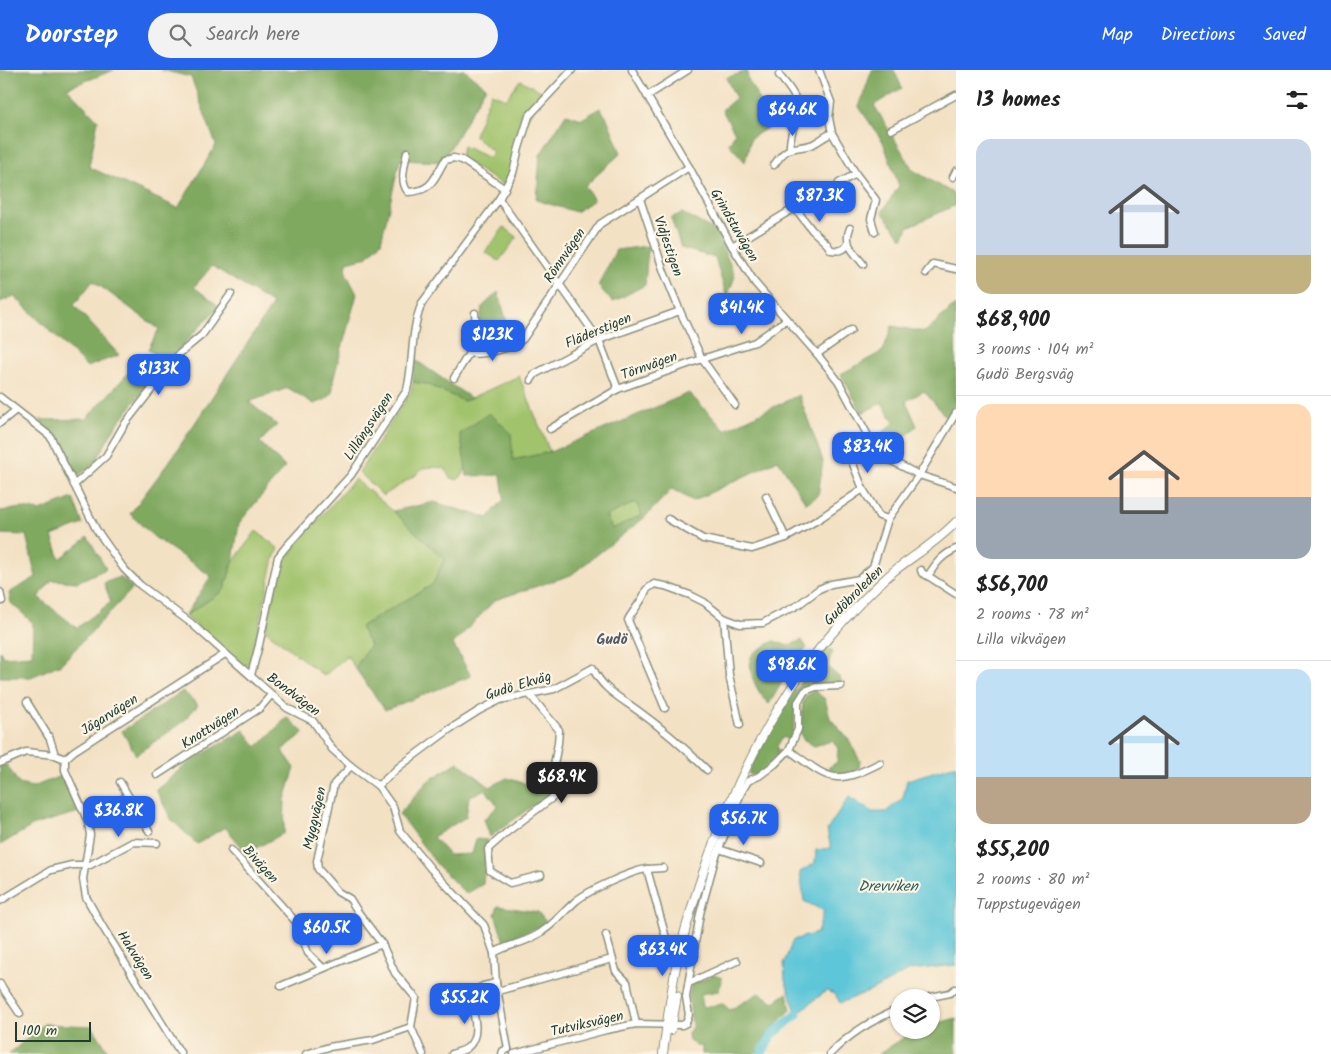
<!DOCTYPE html>
<html lang="en">
<head>
<meta charset="utf-8">
<style>
	body { margin:0; font-family:Kalam,sans-serif; background:#f2f2f2; color:#222; height:100vh; display:flex; flex-direction:column; font-size:19px; white-space:nowrap }
	* { box-sizing:border-box; margin:0 }
	p { font-size:16px; color:#767676 }
	.icon { flex:none; width:28px; height:28px; fill:none; stroke:currentColor; stroke-width:2; stroke-linecap:round; stroke-linejoin:round }
	.map { position:relative; flex:1; overflow:hidden }
	.panel { display:flex; flex-direction:column; background:#fff; width:375px }
	.panel>* { flex:none }
	.fabs { position:absolute; left:890px; top:919px; display:grid; gap:10px }
	.fabs a { display:grid; place-items:center; width:50px; height:50px; border-radius:50%; background:#fff; box-shadow:0 1px 4px #0004; font-size:25px }
	.scale { position:absolute; left:15px; bottom:12px; width:76px; box-sizing:border-box; padding-left:5px; border:2px solid #1f3d34; border-top:0; font-size:14px; line-height:18px; white-space:nowrap; color:#1f3d34; -webkit-text-stroke:4px #fcf5e5; paint-order:stroke }
	.price { position:absolute; translate:-50% -42px; padding:0 11px; border-radius:10px; background:#2563eb; color:#fff; font-size:16px; line-height:32px; filter:drop-shadow(0 1px 2px #0008) }
	.price::after { content:''; position:absolute; left:50%; top:30px; width:15px; height:11px; margin-left:-8px; background:inherit; clip-path:polygon(0 0,100% 0,50% 100%) }
	.price.on { background:#222; color:#fff }
	ul { padding:0; list-style:none }
	li { display:grid; align-content:center; gap:10px; height:265px; padding:0 20px }
	li+li { border-top:1px solid #e0e0e0 }
	li span { display:grid; place-items:center; height:155px; border-radius:15px; color:#555 }
	li>.icon { margin-inline-start:auto }
	span .icon { width:90px; height:90px; fill:#fffc; stroke-width:1 }
	li b { font-size:21px }
	h2 { display:flex; justify-content:space-between; align-items:center; height:60px; padding:0 20px; font-size:21px }
	header { display:flex; align-items:center; gap:30px; box-sizing:border-box; height:70px; padding:0 25px; background:#2563eb; color:#fff }
	header strong { font-size:24px }
	nav { display:flex; gap:28px; margin-inline-start:auto; font-size:18px }
	.search { width:350px; height:45px; background:#f2f2f2; display:flex; align-items:center; gap:12px; box-sizing:border-box; padding:0 18px; border-radius:28px; color:#767676; font-size:19px }
	main { display:flex; flex:1; min-height:0 }
	.map>svg:first-child { display:block }
	.green { fill:#a1c36c; stroke:#608050 }
	.forest { fill:#80a960; stroke:#50734a; fill-rule:evenodd }
	.water { fill:#5dc6d8; stroke:#3e8286 }
	.lines { fill:none; stroke-linecap:round; stroke-linejoin:round }
	.river { stroke:#5dc6d8; stroke-width:9 }
	.minor-casing { stroke:#898f7c; stroke-width:9 }
	.major-casing { stroke:#898f7c; stroke-width:10 }
	.minor { stroke:#fff; stroke-width:6 }
	.major { stroke:#fff; stroke-width:8 }
	.labels { text-anchor:middle; stroke-width:4.5; stroke-linejoin:round; paint-order:stroke }
	.street-label { font-size:14px; fill:#1f3d34; stroke:#fcf5e5 }
	.neighbourhood-label { font-size:15px; font-weight:bold; fill:#555b6c; stroke:#fcf5e5 }
	.water-label { font-size:15px; font-style:italic; fill:#2e5f5d; stroke:#fcf5e5 }
</style>
</head>
<body>
<header>
<strong>Doorstep</strong>
<div class="search"><svg class="icon" aria-label="search" viewBox="0 0 24 24"><circle cx="10" cy="10" r="6"/><path d="M15 15l6 6"/></svg>Search here</div>
<nav><a>Map</a><a>Directions</a><a>Saved</a></nav>
</header>
<main>
<div class="map">
<svg width="956" height="984" viewBox="0 0 956 984">
	<rect width="100%" height="100%" fill="#fcf5e5"/>
	<filter id="ink" filterUnits="userSpaceOnUse"><feTurbulence type="fractalNoise" baseFrequency=".02" numOctaves="2"/><feDisplacementMap in="SourceGraphic" scale="10" xChannelSelector="R" yChannelSelector="G"/><feConvolveMatrix kernelMatrix="1 2 1 2 8 2 1 2 1" color-interpolation-filters="sRGB"/></filter>
	<filter id="wash" filterUnits="userSpaceOnUse"><feTurbulence type="fractalNoise" baseFrequency=".0096" numOctaves="4" result="noise"/><feDisplacementMap in="SourceGraphic" scale="20" xChannelSelector="R" yChannelSelector="G"/><feGaussianBlur stdDeviation="1.12" result="paint"/><feColorMatrix in="noise" values="0 0 0 0 0 0 0 0 0 0 0 0 0 0 0 0 0 1.4 0 .05"/><feComposite in="paint" operator="in"/></filter>
	<g filter="url(#wash)">
		<rect width="100%" height="100%" fill="#f3e1c4"/>
		<!-- green -->
		<g class="green">
			<polygon points="520,10 543,22 522,57 513,98 503,115 460,88 463,76 489,88 493,82 474,66 491,23 506,29"/>
			<polygon points="504,157 517,167 499,191 485,182"/>
			<path d="M519 306 550 382 513 390 460 364 466 396 463 405 457 410 449 407 445 398C434 398 424 394 417 404L383 426 359 402 411 322 413 312 426 314 464 331Z"/>
			<polygon points="355,409 393,441 445,489 434,514 360,557 370,575 355,598 347,586 324,606 265,560 282,489"/>
			<polygon points="636,432 642,445 612,459 606,446"/>
			<polygon points="256,461 279,479 274,488 250,595 242,595 185,546 224,520 233,492"/>
		</g>
		<!-- forest -->
		<g class="forest">
			<path d="M0 0H114L67 18 98 50 89 97 178 138 216 75 191 7 161 0H464L486 17 442 92 400 90 381 172 367 187 347 192 346 203 357 224 333 310C334 326 329 329 314 334L288 318 249 332 277 355 260 372 285 397 239 453 233 492 224 520 185 546 211 506 154 467 130 444 174 385 273 234 212 196 194 217 219 236 166 293 148 279 159 259 93 211 74 235 119 285 87 297 14 226 0 232Z"/>
			<polygon points="872,0 894,0 902,18 874,35 913,100 956,125 956,135 908,157 903,169 882,142 899,116 883,72 859,37"/>
			<polygon points="747,1 748,9 772,55 751,68 745,92 729,74 735,63 722,40 736,28 726,8"/>
			<polygon points="600,38 607,48 621,83 585,116 594,130 576,142 536,130 540,85 566,44 582,49"/>
			<polygon points="682,143 716,161 735,206 727,228 715,188 681,178 671,148"/>
			<polygon points="648,176 645,215 613,232 598,216 616,180"/>
			<polygon points="498,222 509,259 499,277 477,268 482,237"/>
			<polygon points="955,235 956,332 946,347 924,321 906,331 917,356 890,381 877,367 894,353 882,333 862,343 841,304 883,281 892,256 925,262"/>
			<polygon points="142,288 159,301 115,357 94,394 79,405 56,370 40,350 86,349"/>
			<polygon points="414,289 471,328 464,331 426,314 413,312"/>
			<path d="M689 323 725 360 799 325 823 391 818 426 806 433 778 390 693 431 672 419 644 448 571 505 495 530 453 574 471 606 385 640 355 598 370 575 360 557 433 514 444 489 393 441 434 432 488 448 504 429 501 405 467 406 460 364 489 343 511 363 513 390 550 382ZM636 432 642 445 612 459 606 446Z"/>
			<polygon points="73,428 83,454 52,466 60,489 88,467 106,499 77,512 52,510 38,527 77,558 111,532 104,513 120,507 133,518 61,594 31,607 0,607 0,581 3,587 32,585 33,553 11,533 9,523 36,507 26,465 0,464 0,441 22,438 40,441"/>
			<path d="M802 570 807 578 795 591 769 634C759 626 743 595 753 584 758 579 768 575 774 571L788 576Z"/>
			<path d="M827 578 833 581 827 596 842 610 837 613 810 614C786 634 800 647 790 671L783 667 777 676 779 685 766 699 753 706 748 703C771 659 794 616 827 578Z"/>
			<polygon points="814,620 825,629 830,648 849,670 860,691 859,698 845,704 835,705 828,698 837,692 838,678 832,671 814,676 803,669 800,663 803,632 806,626"/>
			<polygon points="183,621 198,635 183,652 136,685 122,661"/>
			<polygon points="287,647 304,663 282,680 295,698 285,729 284,763 247,783 225,757 197,774 171,749 156,720 191,691 244,660 257,677"/>
			<polygon points="458,692 490,717 507,708 533,716 550,709 556,719 490,767 484,749 498,736 485,719 469,727 466,747 433,767 449,785 472,784 476,769 487,770 483,814 466,824 438,796 399,744 428,711"/>
			<polygon points="7,695 19,714 33,717 63,705 79,742 34,755 0,775 0,696"/>
			<polygon points="498,836 538,842 547,853 504,872 495,844"/>
			<polygon points="714,905 722,908 719,921 701,924 703,937 723,934 730,940 759,923 774,932 787,923 791,940 767,964 760,980 753,984 702,984 702,976 696,976 689,971 688,964 692,957 689,928 691,915"/>
			<polygon points="956,948 956,984 879,984 915,960 931,960 931,955"/>
			<polygon points="44,954 92,956 110,984 9,984"/>
		</g>
		<!-- water -->
		<polygon class="water" points="956,695 956,895 910,900 871,921 840,933 835,924 826,921 797,944 785,910 784,893 793,870 817,863 824,841 804,831 800,802 815,793 816,780 831,778 827,760 849,727 872,742 886,742 903,728 907,710"/>
		<g class="lines">
			<!-- river -->
			<polyline class="river" points="761,984 772,965 797,944"/>
		</g>
	</g>
	<g filter="url(#ink)">
		<g class="lines">
			<defs>
				<g id="minor">
					<polyline points="632,0 689,97 732,176 755,213 817,284 839,312 874,377 888,389 919,405 956,417"/>
					<polyline points="819,0 831,32 829,48 832,63 856,104 876,130 871,149 875,162"/>
					<path d="M779 5C784 12 792 20 795 28 801 45 789 61 790 78"/>
					<polyline points="647,26 688,0"/>
					<polyline points="891,60 956,25"/>
					<path d="M407 82C405 95 399 111 408 122 433 121 434 108 445 90L454 88 462 90 505 119"/>
					<path d="M774 95C788 75 790 80 811 75 818 72 825 66 832 63"/>
					<polyline points="953,107 956,101"/>
					<polyline points="839,113 856,104"/>
					<polyline points="499,129 599,270 618,319"/>
					<polyline points="640,129 664,202 680,241 702,289 735,335"/>
					<path d="M795 138 812 160 827 174 831 180C839 181 844 181 848 174"/>
					<path d="M850 158C843 174 854 182 863 194"/>
					<polyline points="732,176 806,131"/>
					<polyline points="926,203 933,194 956,199"/>
					<polyline points="469,283 476,258 475,243"/>
					<polyline points="817,284 851,260"/>
					<path d="M454 308 469 283C483 286 512 278 523 269L600 154 689 97"/>
					<polyline points="531,310 535,304 599,270 680,241"/>
					<polyline points="0,327 50,366 96,459 124,499 140,515 191,553 287,638 313,651 332,679 351,696 378,716 393,737 400,761 431,799 484,855 494,883 496,913 508,979"/>
					<polyline points="0,353 16,340"/>
					<polyline points="550,359 618,319 702,289 755,272 786,250"/>
					<polyline points="842,367 863,419 879,446 888,449"/>
					<polyline points="74,415 106,386 124,355 179,284 202,265 231,224"/>
					<polyline points="766,426 786,468"/>
					<polyline points="668,449 703,469 752,479 786,468 819,449 863,419"/>
					<path d="M956 479C942 485 936 493 928 506L956 524"/>
					<polyline points="921,500 922,503 928,506"/>
					<polyline points="0,522 2,531"/>
					<polyline points="724,548 729,605 740,655"/>
					<path d="M251 605 259 575 278 487 285 478 351 405 407 320C414 291 410 262 422 233L499 129 513 103 519 78 529 46 572 0"/>
					<polyline points="530,625 559,660 558,673 554,695 563,714 560,722 507,762 488,779 490,801 510,813 541,805"/>
					<polyline points="27,632 50,669 55,685"/>
					<path d="M665 638 628 550C633 540 643 531 646 520L654 514 665 516 690 525 704 532 724 548 740 554 763 553 798 535 819 519 831 514 859 509 873 497 888 449 919 405 956 343"/>
					<path d="M789 680C829 709 833 717 880 693"/>
					<polyline points="65,689 65,700 88,752 90,765 83,809 86,827 101,854 181,984"/>
					<polyline points="0,693 26,682 55,685 65,689 74,681 225,584"/>
					<polyline points="351,696 334,714 317,791 318,799 338,822 350,829 358,842 382,874 395,903 416,928 411,957 423,984"/>
					<polyline points="157,705 260,638 271,625"/>
					<polyline points="120,712 149,761"/>
					<path d="M378 716 400 696 450 659 480 640 500 630 554 619 593 598C601 618 620 628 637 640 662 658 685 678 707 700"/>
					<polyline points="87,750 127,726"/>
					<polyline points="719,779 761,793"/>
					<polyline points="231,780 297,853 308,883 323,898"/>
					<polyline points="647,799 663,798"/>
					<polyline points="0,831 51,800 72,795 90,795 133,772 157,773"/>
					<polyline points="606,865 616,901 627,912 636,954"/>
					<path d="M494 883C507 875 520 874 533 867 551 858 562 843 577 830 590 820 631 801 647 799L666 868"/>
					<polyline points="689,913 737,891"/>
					<polyline points="0,914 20,944"/>
					<polyline points="281,916 382,874"/>
					<polyline points="498,921 612,889"/>
					<polyline points="926,928 950,923 955,919"/>
					<polyline points="458,931 483,916 496,913"/>
					<polyline points="306,984 329,977 373,970 411,957"/>
					<path d="M452 984C457 982 463 981 467 978 483 965 472 940 469 924"/>
					<polyline points="502,984 503,981 508,979"/>
					<polyline points="514,984 606,960 636,954 682,955 686,953 689,945 686,927 700,844 715,789 741,723 748,711 759,706 775,694 789,680 798,659 798,632 805,621 816,617 841,616"/>
					<path d="M830 984C848 965 874 949 899 939"/>
				</g>
				<g id="major">
					<polyline points="671,960 677,926"/>
					<path d="M663 984C667 952 671 919 678 887 702 793 737 702 790 620 805 598 820 576 838 557 855 538 874 518 894 501 915 485 938 471 956 452"/>
				</g>
			</defs>
			<!-- minor casing -->
			<use href="#minor" class="minor-casing"/>
			<!-- major casing -->
			<use href="#major" class="major-casing"/>
			<!-- minor -->
			<use href="#minor" class="minor"/>
			<!-- major -->
			<use href="#major" class="major"/>
		</g>
	</g>
	<g class="labels">
		<!-- street labels -->
		<g class="street-label">
			<text transform="translate(735 155) rotate(60)" y="5">Grindstuvägen</text>
			<text transform="translate(669 176) rotate(71)" y="5">Vidjestigen</text>
			<text transform="translate(564 185) rotate(-56)" y="5">Rönnvägen</text>
			<text transform="translate(598 260) rotate(-23)" y="5">Fläderstigen</text>
			<text transform="translate(649 295) rotate(-20)" y="5">Törnvägen</text>
			<text transform="translate(368 356) rotate(-57)" y="5">Lillängsvägen</text>
			<text transform="translate(853 525) rotate(-45)" y="5">Gudöbroleden</text>
			<text transform="translate(518 615) rotate(-17)" y="5">Gudö Ekväg</text>
			<text transform="translate(294 624) rotate(37)" y="5">Bondvägen</text>
			<text transform="translate(109 644) rotate(-32)" y="5">Jägarvägen</text>
			<text transform="translate(210 657) rotate(-33)" y="5">Knottvägen</text>
			<text transform="translate(314 748) rotate(-77)" y="5">Myggvägen</text>
			<text transform="translate(261 794) rotate(48)" y="5">Bivägen</text>
			<text transform="translate(136 885) rotate(58)" y="5">Hakvägen</text>
			<text transform="translate(587 953) rotate(-13)" y="5">Tutviksvägen</text>
		</g>
		<!-- neighbourhood labels -->
		<g class="neighbourhood-label">
			<text x="612" y="574">Gudö</text>
		</g>
		<!-- water labels -->
		<g class="water-label">
			<text x="888" y="821">Drevviken</text>
		</g>
	</g>
</svg>
<div class="fabs">
<a><svg class="icon" aria-label="layers" viewBox="0 0 24 24"><path d="M12 4l9 5-9 5-9-5zM3 14l9 5 9-5"/></svg></a>
</div>
<div class="scale">100 m</div>
<b class="price" style="left:793px;top:67px">$64.6K</b>
<b class="price" style="left:820px;top:153px">$87.3K</b>
<b class="price" style="left:742px;top:265px">$41.4K</b>
<b class="price" style="left:493px;top:292px">$123K</b>
<b class="price" style="left:159px;top:326px">$133K</b>
<b class="price" style="left:868px;top:404px">$83.4K</b>
<b class="price" style="left:792px;top:622px">$98.6K</b>
<b class="price on" style="left:562px;top:734px">$68.9K</b>
<b class="price" style="left:119px;top:768px">$36.8K</b>
<b class="price" style="left:744px;top:776px">$56.7K</b>
<b class="price" style="left:327px;top:885px">$60.5K</b>
<b class="price" style="left:663px;top:907px">$63.4K</b>
<b class="price" style="left:465px;top:955px">$55.2K</b>
</div>
<section class="panel">
<h2>13 homes<svg class="icon" aria-label="filters" viewBox="0 0 24 24"><path d="M4 7h16M4 17h16"/><circle cx="9" cy="7" r="2"/><circle cx="15" cy="17" r="2"/></svg></h2>
<ul>
<li><span style="background:linear-gradient(#c9d6e8 75%,#c2b280 0)"><svg class="icon" aria-label="home" viewBox="0 0 24 24"><path d="M3 11l9-7 9 7M6 9v11h12V9"/></svg></span><div><b>$68,900</b><p>3 rooms · 104 m²</p><p>Gudö Bergsväg</p></div></li>
<li><span style="background:linear-gradient(#ffd9b3 60%,#9aa5b1 0)"><svg class="icon" aria-label="home" viewBox="0 0 24 24"><path d="M3 11l9-7 9 7M6 9v11h12V9"/></svg></span><div><b>$56,700</b><p>2 rooms · 78 m²</p><p>Lilla vikvägen</p></div></li>
<li><span style="background:linear-gradient(#bfe0f5 70%,#b9a48a 0)"><svg class="icon" aria-label="home" viewBox="0 0 24 24"><path d="M3 11l9-7 9 7M6 9v11h12V9"/></svg></span><div><b>$55,200</b><p>2 rooms · 80 m²</p><p>Tuppstugevägen</p></div></li>
</ul>
</section>
</main>
</body>
</html>
